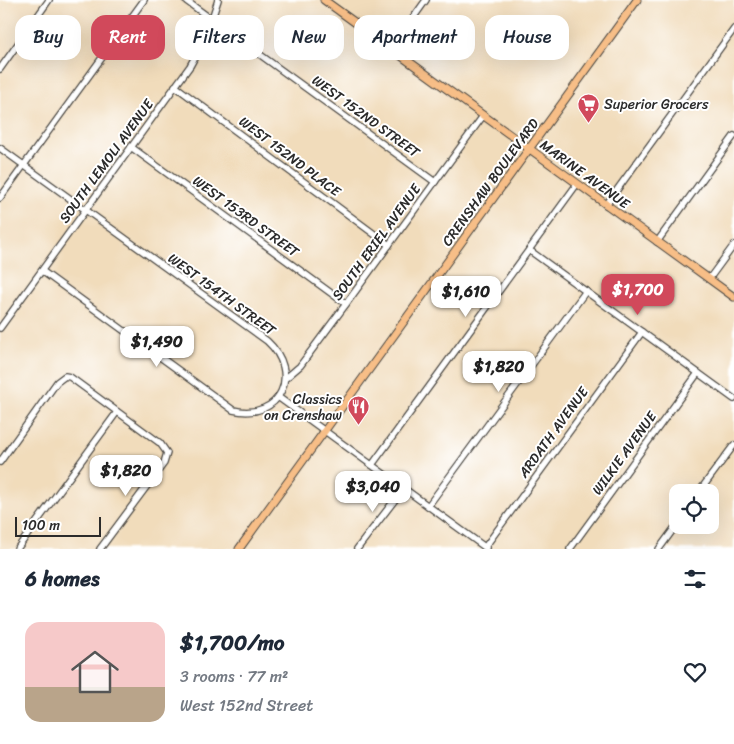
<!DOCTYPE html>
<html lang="en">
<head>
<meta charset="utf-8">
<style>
	body { margin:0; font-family:Sriracha,sans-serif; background:#f6f6f7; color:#1f2937; height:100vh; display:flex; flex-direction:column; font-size:19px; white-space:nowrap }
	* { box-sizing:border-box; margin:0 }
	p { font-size:16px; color:#747a83 }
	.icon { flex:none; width:28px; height:28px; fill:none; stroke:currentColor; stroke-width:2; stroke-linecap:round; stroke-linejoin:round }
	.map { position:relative; height:549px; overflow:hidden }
	.sheet { display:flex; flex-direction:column; background:#fff; flex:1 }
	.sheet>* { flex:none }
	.guide { position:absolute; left:15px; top:15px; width:705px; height:45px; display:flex; gap:10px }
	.fabs { position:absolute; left:669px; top:484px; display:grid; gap:10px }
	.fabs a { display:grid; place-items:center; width:50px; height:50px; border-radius:10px; background:#fff; box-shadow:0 5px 20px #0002; font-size:25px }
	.scale { position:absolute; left:15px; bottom:12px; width:86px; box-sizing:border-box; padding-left:5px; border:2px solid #2b2b2b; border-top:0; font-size:14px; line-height:18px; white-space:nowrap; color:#2b2b2b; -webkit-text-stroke:4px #fff; paint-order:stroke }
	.price { position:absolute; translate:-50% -42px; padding:0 11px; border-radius:10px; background:#fff; color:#222; font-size:16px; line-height:32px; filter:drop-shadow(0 1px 2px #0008) }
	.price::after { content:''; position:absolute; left:50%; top:30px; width:15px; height:11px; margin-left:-8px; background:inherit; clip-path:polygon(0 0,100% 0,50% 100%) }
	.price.on { background:#d1495b; color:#fff }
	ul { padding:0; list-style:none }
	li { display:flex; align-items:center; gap:15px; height:125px; padding:0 25px }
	li span { display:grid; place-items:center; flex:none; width:140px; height:100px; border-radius:15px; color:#555 }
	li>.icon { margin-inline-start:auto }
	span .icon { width:60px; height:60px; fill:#fffc; stroke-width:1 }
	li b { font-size:21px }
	h2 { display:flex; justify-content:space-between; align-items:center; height:60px; padding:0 25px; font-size:21px }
	.chip { padding:0 18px; border-radius:15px; background:#fff; box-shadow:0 5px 20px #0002; font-size:18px; line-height:45px }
	.chip.on { background:#d1495b; color:#fff }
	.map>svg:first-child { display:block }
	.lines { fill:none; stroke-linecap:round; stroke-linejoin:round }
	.minor-casing { stroke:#494641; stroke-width:8 }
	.major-casing { stroke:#494641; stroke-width:9 }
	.minor { stroke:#fff; stroke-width:5.5 }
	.major { stroke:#f7be87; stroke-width:7 }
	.labels { text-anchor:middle; stroke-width:4; stroke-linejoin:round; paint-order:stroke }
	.poi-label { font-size:14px; fill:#2b2b2b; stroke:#fff; text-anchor:start }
	.street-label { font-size:14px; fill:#2b2b2b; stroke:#fff }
</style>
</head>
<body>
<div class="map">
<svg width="734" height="549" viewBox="0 0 734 549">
	<rect width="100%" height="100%" fill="#fff"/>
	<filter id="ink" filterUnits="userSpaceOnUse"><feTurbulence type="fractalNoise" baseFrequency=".02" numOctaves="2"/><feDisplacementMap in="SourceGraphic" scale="10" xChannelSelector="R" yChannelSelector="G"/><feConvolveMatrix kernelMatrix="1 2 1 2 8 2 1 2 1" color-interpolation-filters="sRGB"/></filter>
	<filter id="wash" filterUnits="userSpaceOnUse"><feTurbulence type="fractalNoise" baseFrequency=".0096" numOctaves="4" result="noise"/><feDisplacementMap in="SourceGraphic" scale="20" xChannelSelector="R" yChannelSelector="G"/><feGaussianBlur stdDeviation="1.12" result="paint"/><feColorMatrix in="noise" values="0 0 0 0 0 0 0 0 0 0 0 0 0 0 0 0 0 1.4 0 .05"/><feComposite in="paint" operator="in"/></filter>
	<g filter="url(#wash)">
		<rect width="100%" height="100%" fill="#f1dcbb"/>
	</g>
	<g filter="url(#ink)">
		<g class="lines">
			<defs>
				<g id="minor">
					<polyline points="185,0 435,182"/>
					<polyline points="391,49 426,0"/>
					<polyline points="0,69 49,0"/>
					<polyline points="175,86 389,245"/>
					<polyline points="131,147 346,304"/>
					<path d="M0 148 267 341C302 373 281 421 233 410L42 271"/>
					<polyline points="0,198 144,0"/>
					<polyline points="606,205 734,29"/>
					<polyline points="657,242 734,136"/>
					<polyline points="529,250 734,399"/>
					<polyline points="709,279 734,245"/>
					<polyline points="0,328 190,66 206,37 218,0"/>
					<polyline points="286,378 300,366 346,304 483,116"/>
					<polyline points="278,397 486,548"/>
					<polyline points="0,462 57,382 65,376 70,377 160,443 167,453 164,463 100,549"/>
					<polyline points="372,465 577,184"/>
					<polyline points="699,492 734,445"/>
					<polyline points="428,506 586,291"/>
					<polyline points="485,547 642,332"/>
					<polyline points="17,549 117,412"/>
					<polyline points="357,549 404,488"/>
					<polyline points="570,549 698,373"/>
					<polyline points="659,549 678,523"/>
				</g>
				<g id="major">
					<polyline points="324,0 734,297"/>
					<polyline points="239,549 637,0"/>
				</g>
			</defs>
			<!-- minor casing -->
			<use href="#minor" class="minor-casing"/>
			<!-- major casing -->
			<use href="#major" class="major-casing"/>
			<!-- minor -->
			<use href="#minor" class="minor"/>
			<!-- major -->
			<use href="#major" class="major"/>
		</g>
	</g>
	<!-- icons -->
	<defs>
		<symbol id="supermarket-pin" viewBox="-11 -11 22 30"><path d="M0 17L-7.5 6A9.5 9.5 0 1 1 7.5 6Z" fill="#d1495b" stroke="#fff"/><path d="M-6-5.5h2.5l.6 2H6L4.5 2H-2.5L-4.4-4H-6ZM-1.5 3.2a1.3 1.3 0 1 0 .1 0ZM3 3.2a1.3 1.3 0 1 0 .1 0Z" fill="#fff"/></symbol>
		<symbol id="restaurant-pin" viewBox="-11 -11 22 30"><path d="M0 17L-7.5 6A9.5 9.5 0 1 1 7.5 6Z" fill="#d1495b" stroke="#fff"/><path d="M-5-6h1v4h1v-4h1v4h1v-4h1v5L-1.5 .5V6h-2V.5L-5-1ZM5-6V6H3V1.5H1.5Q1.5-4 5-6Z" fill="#fff"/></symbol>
	</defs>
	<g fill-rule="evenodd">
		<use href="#supermarket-pin" x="576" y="92" width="25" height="34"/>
		<use href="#restaurant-pin" x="346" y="394" width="25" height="34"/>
	</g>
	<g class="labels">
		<!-- poi labels -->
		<g class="poi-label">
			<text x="604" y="109">Superior Grocers</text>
			<text x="342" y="404" text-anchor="end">Classics<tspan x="342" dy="16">on Crenshaw</tspan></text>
		</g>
		<!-- street labels -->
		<g class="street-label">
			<text transform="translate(366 116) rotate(36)" y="5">WEST 152ND STREET</text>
			<text transform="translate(290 156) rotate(37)" y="5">WEST 152ND PLACE</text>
			<text transform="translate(106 161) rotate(-54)" y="5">SOUTH LEMOLI AVENUE</text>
			<text transform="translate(585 174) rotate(36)" y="5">MARINE AVENUE</text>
			<text transform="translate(490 182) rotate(-54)" y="5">CRENSHAW BOULEVARD</text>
			<text transform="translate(246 216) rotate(36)" y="5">WEST 153RD STREET</text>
			<text transform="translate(376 242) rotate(-54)" y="5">SOUTH ERIEL AVENUE</text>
			<text transform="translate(222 294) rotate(36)" y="5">WEST 154TH STREET</text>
			<text transform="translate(553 432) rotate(-54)" y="5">ARDATH AVENUE</text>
			<text transform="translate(624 453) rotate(-54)" y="5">WILKIE AVENUE</text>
		</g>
	</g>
</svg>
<div class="fabs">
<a><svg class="icon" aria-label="locate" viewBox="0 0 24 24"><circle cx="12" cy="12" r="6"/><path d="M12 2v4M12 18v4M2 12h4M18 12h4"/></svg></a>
</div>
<div class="scale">100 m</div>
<b class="price on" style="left:638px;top:316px">$1,700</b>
<b class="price" style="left:466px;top:318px">$1,610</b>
<b class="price" style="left:157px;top:368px">$1,490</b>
<b class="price" style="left:499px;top:393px">$1,820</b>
<b class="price" style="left:126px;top:497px">$1,820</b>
<b class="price" style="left:373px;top:513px">$3,040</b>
<div class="guide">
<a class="chip">Buy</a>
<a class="chip on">Rent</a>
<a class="chip">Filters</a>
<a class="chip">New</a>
<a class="chip">Apartment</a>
<a class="chip">House</a>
</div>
</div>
<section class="sheet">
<h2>6 homes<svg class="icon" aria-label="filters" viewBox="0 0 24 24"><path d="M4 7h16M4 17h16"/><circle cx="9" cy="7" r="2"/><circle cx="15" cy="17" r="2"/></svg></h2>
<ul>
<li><span style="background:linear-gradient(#f6c9c9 65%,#b9a48a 0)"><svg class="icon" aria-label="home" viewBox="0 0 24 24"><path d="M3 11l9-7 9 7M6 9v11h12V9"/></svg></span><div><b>$1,700/mo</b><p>3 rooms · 77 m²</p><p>West 152nd Street</p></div><svg class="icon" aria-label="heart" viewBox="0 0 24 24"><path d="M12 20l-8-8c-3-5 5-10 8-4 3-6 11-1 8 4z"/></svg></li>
</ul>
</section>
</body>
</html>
